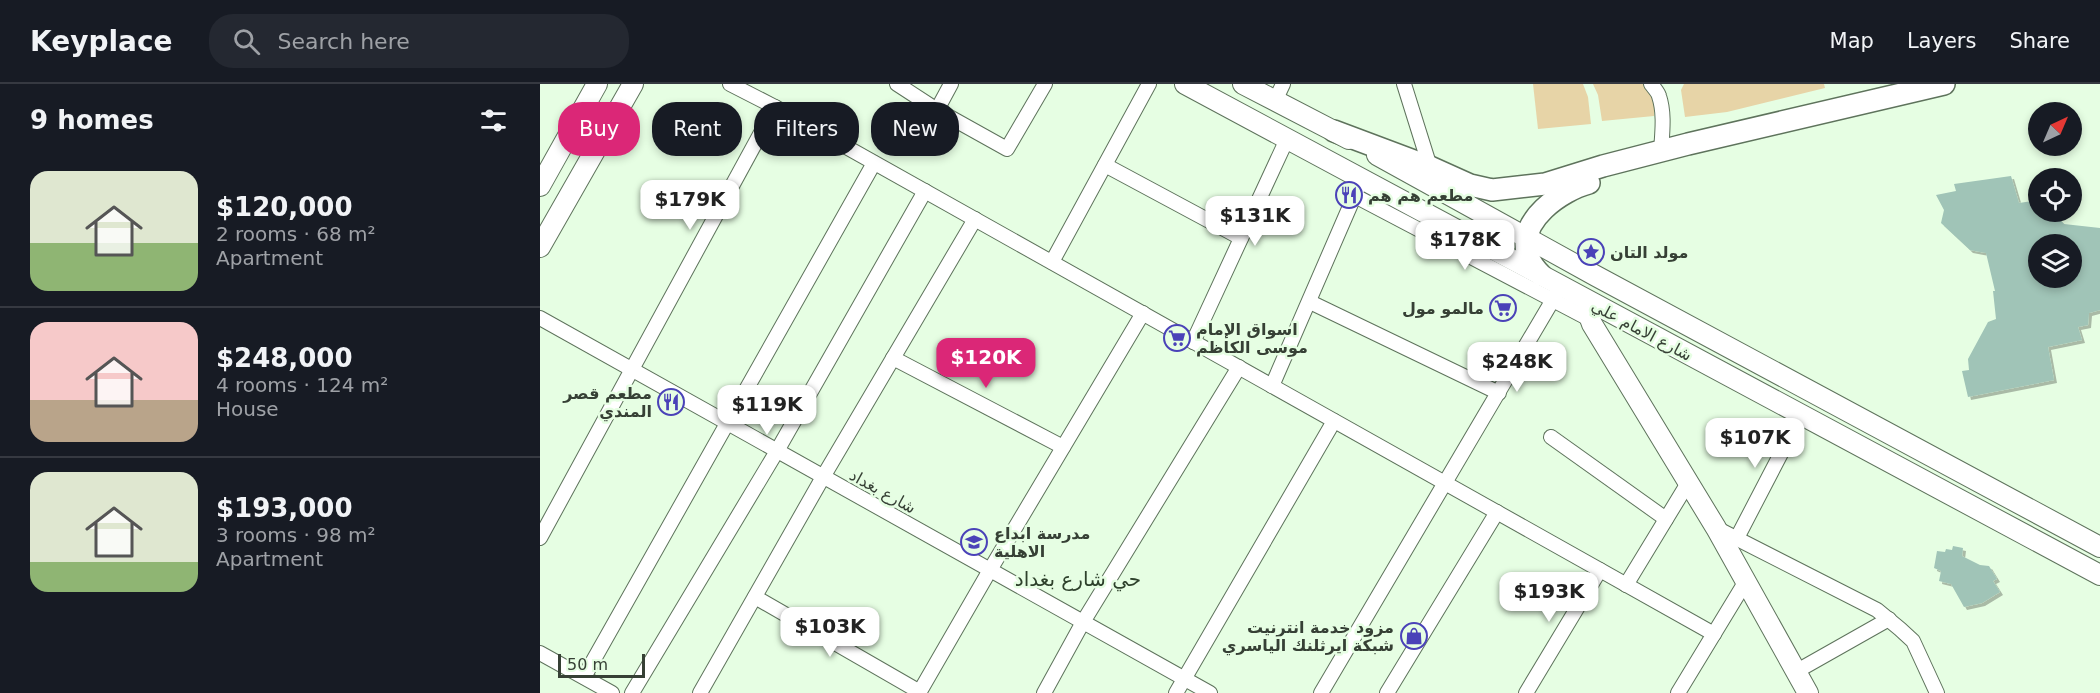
<!DOCTYPE html>
<html lang="en">
<head>
<meta charset="utf-8">
<style>
	body { margin:0; font-family:"DejaVu Sans",Cairo,sans-serif; background:#242831; color:#f1f3f6; height:100vh; display:flex; flex-direction:column; font-size:22px; white-space:nowrap }
	* { box-sizing:border-box; margin:0 }
	p { font-size:20px; color:#9ea1a6 }
	.icon { flex:none; width:33px; height:33px; fill:none; stroke:currentColor; stroke-width:2; stroke-linecap:round; stroke-linejoin:round }
	.map { position:relative; flex:1; overflow:hidden }
	.drawer { display:flex; flex-direction:column; background:#171b24; width:540px }
	.drawer>* { flex:none }
	.banner { position:absolute; left:18px; top:18px; width:570px; height:54px; display:flex; gap:12px }
	.needle { width:39px; rotate:44deg }
	.controls { position:absolute; left:1488px; top:18px; display:grid; gap:12px }
	.controls a { display:grid; place-items:center; width:54px; height:54px; border-radius:50%; background:#171b24; box-shadow:0 3px 9px #0003; font-size:30px }
	.scale { position:absolute; left:18px; bottom:15px; width:87px; box-sizing:border-box; padding-left:6px; border:3px solid #364035; border-top:0; font-size:16px; line-height:21px; white-space:nowrap; color:#364035; -webkit-text-stroke:4px #e6fee3; paint-order:stroke }
	.price { position:absolute; translate:-50% -51px; padding:0 14px; border-radius:12px; background:#fff; color:#222; font-size:20px; line-height:39px; filter:drop-shadow(0 2px 3px #0008) }
	.price::after { content:''; position:absolute; left:50%; top:36px; width:18px; height:14px; margin-left:-9px; background:inherit; clip-path:polygon(0 0,100% 0,50% 100%) }
	.price.active { background:#db2777; color:#fff }
	ul { padding:0; list-style:none }
	li { display:flex; align-items:center; gap:18px; height:150px; padding:0 30px }
	li+li { border-top:2px solid #363941 }
	li span { display:grid; place-items:center; flex:none; width:168px; height:120px; border-radius:18px; color:#555 }
	li>.icon { margin-inline-start:auto }
	span .icon { width:72px; height:72px; fill:#fffc; stroke-width:1 }
	li b { font-size:26px }
	h2 { display:flex; justify-content:space-between; align-items:center; height:72px; padding:0 30px; font-size:26px }
	.pill { padding:0 21px; border-radius:24px; background:#171b24; box-shadow:0 3px 9px #0003; font-size:21px; line-height:54px }
	.pill.active { background:#db2777; color:#fff }
	header { display:flex; align-items:center; gap:36px; box-sizing:border-box; height:84px; padding:0 30px; background:#171b24; border-bottom:2px solid #363941 }
	header strong { font-size:28px }
	nav { display:flex; gap:33px; margin-inline-start:auto; font-size:21px }
	.search { width:420px; height:54px; background:#242831; display:flex; align-items:center; gap:15px; box-sizing:border-box; padding:0 21px; border-radius:24px; color:#9ea1a6; font-size:22px }
	main { display:flex; flex:1; min-height:0 }
	.map>svg:first-child { display:block }
	.green { fill:#e7d4a7 }
	.building { fill:#a0c4b7; fill-rule:evenodd; filter:url(#shadow) }
	.lines { fill:none; stroke-linecap:round; stroke-linejoin:round }
	.street-casing { stroke:#5e735c; stroke-width:16 }
	.secondary-casing { stroke:#5e735c; stroke-width:22 }
	.primary-casing { stroke:#5e735c; stroke-width:24 }
	.street { stroke:#fff; stroke-width:14 }
	.secondary { stroke:#fff; stroke-width:20 }
	.primary { stroke:#fff; stroke-width:21 }
	.labels { text-anchor:middle; stroke-width:5; stroke-linejoin:round; paint-order:stroke }
	.poi-label { font-size:16px; font-weight:bold; fill:#364035; stroke:#e6fee3; text-anchor:start }
	.street-label { font-size:16px; fill:#364035; stroke:#e6fee3 }
	.quarter-label { font-size:20px; fill:#2e412c; stroke:#e6fee3 }
</style>
</head>
<body>
<header>
<strong>Keyplace</strong>
<div class="search"><svg class="icon" aria-label="search" viewBox="0 0 24 24"><circle cx="10" cy="10" r="6"/><path d="M15 15l6 6"/></svg>Search here</div>
<nav><a>Map</a><a>Layers</a><a>Share</a></nav>
</header>
<main>
<section class="drawer">
<h2>9 homes<svg class="icon" aria-label="filters" viewBox="0 0 24 24"><path d="M4 7h16M4 17h16"/><circle cx="9" cy="7" r="2"/><circle cx="15" cy="17" r="2"/></svg></h2>
<ul>
<li><span style="background:linear-gradient(#dfe7d0 60%,#8fb573 0)"><svg class="icon" aria-label="home" viewBox="0 0 24 24"><path d="M3 11l9-7 9 7M6 9v11h12V9"/></svg></span><div><b>$120,000</b><p>2 rooms · 68 m²</p><p>Apartment</p></div></li>
<li><span style="background:linear-gradient(#f6c9c9 65%,#b9a48a 0)"><svg class="icon" aria-label="home" viewBox="0 0 24 24"><path d="M3 11l9-7 9 7M6 9v11h12V9"/></svg></span><div><b>$248,000</b><p>4 rooms · 124 m²</p><p>House</p></div></li>
<li><span style="background:linear-gradient(#dfe7d0 75%,#8fb573 0)"><svg class="icon" aria-label="home" viewBox="0 0 24 24"><path d="M3 11l9-7 9 7M6 9v11h12V9"/></svg></span><div><b>$193,000</b><p>3 rooms · 98 m²</p><p>Apartment</p></div></li>
</ul>
</section>
<div class="map">
<svg width="1560" height="609" viewBox="0 0 1560 609">
	<defs>
		<filter id="shadow"><feDropShadow dx="3" dy="3" stdDeviation="0" flood-color="#0004"/></filter>
	</defs>
	<rect width="100%" height="100%" fill="#e6fee3"/>
	<!-- green -->
	<g class="green">
		<polygon points="993,0 1043,0 1048,13 1051,40 998,45"/>
		<polygon points="1053,0 1106,0 1114,14 1114,32 1062,37 1058,11"/>
		<polygon points="1144,0 1284,0 1285,4 1187,28 1145,33 1141,6"/>
	</g>
	<!-- building -->
	<g class="building">
		<path d="M1471 92 1479 119 1498 116V128H1513L1524 140 1560 144V226L1549 229 1548 241 1538 243 1542 256 1508 263 1514 296 1428 313 1422 287 1429 286 1428 275 1448 238 1456 235 1453 207H1455L1446 169 1430 166 1401 139 1404 126 1396 111 1416 107 1414 100ZM1498 160H1532V194H1498Z"/>
		<polygon points="1413,462 1423,464 1422,472 1440,481 1449,482 1457,495 1453,497 1460,508 1442,519 1424,523 1411,500 1399,497 1401,487 1394,484 1397,467 1405,468 1406,465 1412,466"/>
	</g>
	<g class="lines">
		<defs>
			<g id="street">
				<polyline points="190,0 235,23 1174,550"/>
				<polyline points="357,0 397,26 467,65 505,0"/>
				<polyline points="864,0 890,83"/>
				<path d="M1111 0C1114 4 1118 8 1119 12 1125 30 1122 50 1121 68"/>
				<polyline points="735,17 743,0"/>
				<polyline points="397,26 411,0"/>
				<polyline points="565,81 701,154"/>
				<polyline points="815,112 1049,235"/>
				<polyline points="512,178 609,0"/>
				<polyline points="770,218 959,309"/>
				<polyline points="0,234 670,609"/>
				<polyline points="653,258 747,55"/>
				<polyline points="353,274 523,363"/>
				<polyline points="732,302 817,106"/>
				<polyline points="1011,353 1126,435"/>
				<polyline points="1176,444 1337,526 1360,545 1373,557 1397,609"/>
				<polyline points="0,454 235,23"/>
				<polyline points="1197,454 1261,331"/>
				<polyline points="1086,501 1148,399"/>
				<polyline points="215,513 380,608"/>
				<polyline points="0,569 72,609"/>
				<polyline points="1257,587 1349,535"/>
				<polyline points="44,593 334,79"/>
				<polyline points="92,609 237,367 385,107"/>
				<polyline points="160,609 283,393 435,135"/>
				<polyline points="379,609 450,486 603,229"/>
				<polyline points="504,609 543,538 699,283"/>
				<polyline points="636,609 794,337"/>
				<polyline points="781,609 1021,202"/>
				<polyline points="847,609 957,428"/>
				<polyline points="986,609 1060,486"/>
				<polyline points="1138,609 1206,497"/>
			</g>
			<g id="secondary">
				<polyline points="645,0 1560,491"/>
				<polyline points="703,0 809,55"/>
				<polyline points="837,71 1056,192 1560,463"/>
				<polyline points="0,102 57,0"/>
				<polyline points="0,163 93,0"/>
				<polyline points="1049,218 1048,229 1052,240 1176,444 1268,609"/>
			</g>
			<g id="primary">
				<polyline points="794,47 890,83 930,101 952,106 1005,100 1063,82 1148,60 1404,0"/>
				<path d="M1001 191C995 185 990 179 988 171 976 137 1022 106 1049 99"/>
			</g>
		</defs>
		<!-- street casing -->
		<use href="#street" class="street-casing"/>
		<!-- secondary casing -->
		<use href="#secondary" class="secondary-casing"/>
		<!-- primary casing -->
		<use href="#primary" class="primary-casing"/>
		<!-- street -->
		<use href="#street" class="street"/>
		<!-- secondary -->
		<use href="#secondary" class="secondary"/>
		<!-- primary -->
		<use href="#primary" class="primary"/>
	</g>
	<!-- icons -->
	<defs>
		<symbol id="restaurant-ring" viewBox="-11 -11 22 22"><circle r="9.5" fill="#e6fee3" stroke="#4a42b8" stroke-width="1.5"/><path d="M-5-6h1v4h1v-4h1v4h1v-4h1v5L-1.5 .5V6h-2V.5L-5-1ZM5-6V6H3V1.5H1.5Q1.5-4 5-6Z" fill="#4a42b8"/></symbol>
		<symbol id="sight-ring" viewBox="-11 -11 22 22"><circle r="9.5" fill="#e6fee3" stroke="#4a42b8" stroke-width="1.5"/><path d="M0-6L1.8-2.2L6-1.7L2.9 1.2L3.7 5.4L0 3.3L-3.7 5.4L-2.9 1.2L-6-1.7L-1.8-2.2Z" fill="#4a42b8"/></symbol>
		<symbol id="supermarket-ring" viewBox="-11 -11 22 22"><circle r="9.5" fill="#e6fee3" stroke="#4a42b8" stroke-width="1.5"/><path d="M-6-5.5h2.5l.6 2H6L4.5 2H-2.5L-4.4-4H-6ZM-1.5 3.2a1.3 1.3 0 1 0 .1 0ZM3 3.2a1.3 1.3 0 1 0 .1 0Z" fill="#4a42b8"/></symbol>
		<symbol id="school-ring" viewBox="-11 -11 22 22"><circle r="9.5" fill="#e6fee3" stroke="#4a42b8" stroke-width="1.5"/><path d="M0-5L7-2L0 1L-7-2ZM-4 1L0 2.5L4 1V4Q0 6-4 4Z" fill="#4a42b8"/></symbol>
		<symbol id="shop-ring" viewBox="-11 -11 22 22"><circle r="9.5" fill="#e6fee3" stroke="#4a42b8" stroke-width="1.5"/><path d="M-5-2.5h2.3a2.7 3.5 0 0 1 5.4 0H5L5.5 6h-11ZM-1.5-2.5h3a1.5 2.3 0 0 0-3 0Z" fill="#4a42b8"/></symbol>
	</defs>
	<g fill-rule="evenodd">
		<use href="#restaurant-ring" x="794" y="96" width="30" height="30"/>
		<use href="#sight-ring" x="1036" y="153" width="30" height="30"/>
		<use href="#supermarket-ring" x="948" y="209" width="30" height="30"/>
		<use href="#supermarket-ring" x="622" y="239" width="30" height="30"/>
		<use href="#restaurant-ring" x="116" y="303" width="30" height="30"/>
		<use href="#school-ring" x="419" y="443" width="30" height="30"/>
		<use href="#shop-ring" x="859" y="537" width="30" height="30"/>
	</g>
	<g class="labels">
		<!-- poi labels -->
		<g class="poi-label">
			<text x="828" y="117">مطعم هم هم</text>
			<text x="1070" y="174">مولد التان</text>
			<text x="944" y="230" text-anchor="end">مالمو مول</text>
			<text x="656" y="251">اسواق الإمام<tspan x="656" dy="18">موسى الكاظم</tspan></text>
			<text x="112" y="315" text-anchor="end">مطعم قصر<tspan x="112" dy="18">المندي</tspan></text>
			<text x="454" y="455">مدرسة ابداع<tspan x="454" dy="18">الاهلية</tspan></text>
			<text x="854" y="549" text-anchor="end">مزود خدمة انترنيت<tspan x="854" dy="18">شبكة ايرثلنك الياسري</tspan></text>
		</g>
		<!-- street labels -->
		<g class="street-label">
			<text transform="translate(1102 246) rotate(28)" y="6">شارع الامام علي</text>
			<text transform="translate(343 407) rotate(29)" y="6">شارع بغداد</text>
		</g>
		<!-- quarter labels -->
		<g class="quarter-label">
			<text x="538" y="502">حي شارع بغداد</text>
		</g>
	</g>
</svg>
<div class="controls">
<a><svg class="needle" viewBox="-14 -14 28 28"><path d="M0-13l5 13h-10z" fill="#e53935"/><path d="M0 13l5-13h-10z" fill="#9ea1a6"/></svg></a>
<a><svg class="icon" aria-label="locate" viewBox="0 0 24 24"><circle cx="12" cy="12" r="6"/><path d="M12 2v4M12 18v4M2 12h4M18 12h4"/></svg></a>
<a><svg class="icon" aria-label="layers" viewBox="0 0 24 24"><path d="M12 4l9 5-9 5-9-5zM3 14l9 5 9-5"/></svg></a>
</div>
<div class="scale">50 m</div>
<b class="price" style="left:150px;top:147px">$179K</b>
<b class="price" style="left:715px;top:163px">$131K</b>
<b class="price" style="left:925px;top:187px">$178K</b>
<b class="price active" style="left:446px;top:305px">$120K</b>
<b class="price" style="left:977px;top:309px">$248K</b>
<b class="price" style="left:227px;top:352px">$119K</b>
<b class="price" style="left:1215px;top:385px">$107K</b>
<b class="price" style="left:1009px;top:539px">$193K</b>
<b class="price" style="left:290px;top:574px">$103K</b>
<div class="banner">
<a class="pill active">Buy</a>
<a class="pill">Rent</a>
<a class="pill">Filters</a>
<a class="pill">New</a>
</div>
</div>
</main>
</body>
</html>
